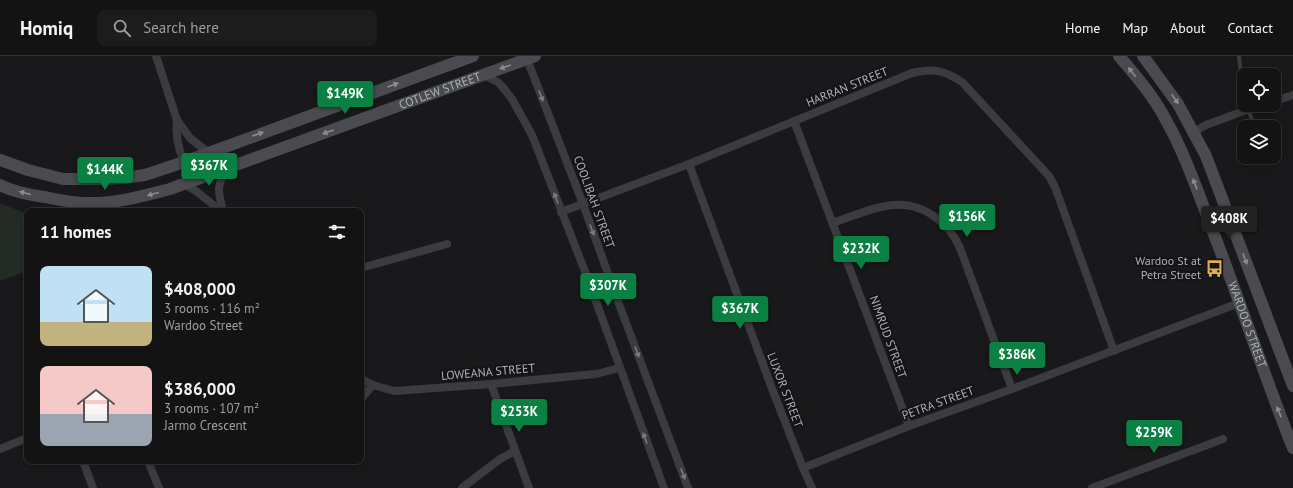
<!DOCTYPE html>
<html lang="en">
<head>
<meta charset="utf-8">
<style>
	body { margin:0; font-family:"PT Sans",sans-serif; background:#1c1c1d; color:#f1f3f6; height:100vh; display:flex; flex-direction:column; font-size:15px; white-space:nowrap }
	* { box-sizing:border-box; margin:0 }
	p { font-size:13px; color:#9d9ea0 }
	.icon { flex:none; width:22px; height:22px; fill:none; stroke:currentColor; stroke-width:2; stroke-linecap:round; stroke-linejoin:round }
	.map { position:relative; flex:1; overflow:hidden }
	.sheet { position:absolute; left:24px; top:152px; width:340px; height:256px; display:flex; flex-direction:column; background:#131314; border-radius:8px; box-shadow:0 2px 10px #0003,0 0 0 1px #323234 }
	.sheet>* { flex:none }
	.fabs { position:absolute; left:1237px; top:12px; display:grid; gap:8px }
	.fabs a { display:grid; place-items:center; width:44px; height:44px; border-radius:8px; background:#131314; box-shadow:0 2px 10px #0003,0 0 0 1px #323234; font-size:20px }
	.price { position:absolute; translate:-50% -34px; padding:0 9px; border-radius:4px; background:#0b8043; color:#fff; font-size:13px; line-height:26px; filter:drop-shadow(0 1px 2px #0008) }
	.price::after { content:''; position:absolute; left:50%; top:24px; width:12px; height:9px; margin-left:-6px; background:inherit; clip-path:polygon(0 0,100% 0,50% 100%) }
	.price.on { background:#222; color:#fff }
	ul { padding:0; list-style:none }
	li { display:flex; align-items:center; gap:12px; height:100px; padding:0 16px }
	li span { display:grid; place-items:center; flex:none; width:112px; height:80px; border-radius:8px; color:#555 }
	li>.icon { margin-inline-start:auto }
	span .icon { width:48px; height:48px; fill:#fffc; stroke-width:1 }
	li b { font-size:17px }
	h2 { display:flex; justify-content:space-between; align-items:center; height:48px; padding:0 16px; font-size:17px }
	header { display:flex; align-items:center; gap:24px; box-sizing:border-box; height:56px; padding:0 20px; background:#131314; border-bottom:1px solid #323234 }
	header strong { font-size:19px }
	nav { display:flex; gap:22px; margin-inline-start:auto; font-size:14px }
	.search { width:280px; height:36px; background:#1c1c1d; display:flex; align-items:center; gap:10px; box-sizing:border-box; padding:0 14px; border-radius:8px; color:#9d9ea0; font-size:15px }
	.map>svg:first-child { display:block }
	.green { fill:#242b25 }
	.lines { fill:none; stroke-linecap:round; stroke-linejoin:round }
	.lane { stroke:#3b3c40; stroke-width:4 }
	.street { stroke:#3b3c40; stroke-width:8 }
	.secondary { stroke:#494b50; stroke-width:12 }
	.oneway { fill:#8a8d94 }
	.oneway2 { fill:#7a7c83 }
	.labels { text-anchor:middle; stroke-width:4; stroke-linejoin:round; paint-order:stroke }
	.street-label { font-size:12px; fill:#adb1b9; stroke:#141416 }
	.poi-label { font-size:12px; fill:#adb1b9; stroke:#141416; text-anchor:end }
</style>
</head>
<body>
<header>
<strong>Homiq</strong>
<div class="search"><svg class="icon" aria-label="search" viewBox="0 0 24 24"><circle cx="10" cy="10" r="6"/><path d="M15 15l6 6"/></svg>Search here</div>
<nav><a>Home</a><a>Map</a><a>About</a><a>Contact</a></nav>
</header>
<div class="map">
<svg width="1293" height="432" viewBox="0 0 1293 432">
	<rect width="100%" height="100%" fill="#19191b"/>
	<!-- green -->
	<polygon class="green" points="0,147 27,158 27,215 0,225"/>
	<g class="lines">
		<!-- lane -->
		<g class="lane">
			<polyline points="1239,1 1244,44"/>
			<polyline points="1246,49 1255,71"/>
		</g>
		<!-- street -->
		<g class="street">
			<polyline points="156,0 177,64 190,82 209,97"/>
			<polyline points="527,3 583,148 616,240 688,432"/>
			<polyline points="483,19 498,26 505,34 512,43 532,79 586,218 664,432"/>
			<polyline points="1274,45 1293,39"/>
			<path d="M177 64C175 79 178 92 184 106"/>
			<polyline points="794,65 909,370"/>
			<polyline points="1194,76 1206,69 1260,49"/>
			<polyline points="689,108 771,330 803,412 812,432"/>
			<polyline points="184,128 196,135 221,155"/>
			<path d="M223 155C218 134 216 131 227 112"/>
			<path d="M561 156 689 108 912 17C933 12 944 14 962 26L1049 120 1055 131 1114 295"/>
			<path d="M833 167C850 161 868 153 886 150 919 144 947 163 960 192L1012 333"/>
			<polyline points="361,212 447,188"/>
			<polyline points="361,323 373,329 394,335 491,328 596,318 619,312"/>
			<polyline points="491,328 529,432"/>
			<polyline points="361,343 373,329"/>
			<polyline points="0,393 27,382"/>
			<polyline points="83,405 93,432"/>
			<polyline points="148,405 159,432"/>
			<polyline points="803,412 909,370 1012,333 1239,247"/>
			<polyline points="462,432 500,403 515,395"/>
			<polyline points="1092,432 1223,383"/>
		</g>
		<!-- secondary -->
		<g class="secondary">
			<path id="s1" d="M1119 0C1137 21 1155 42 1167 66 1186 100 1198 137 1212 173 1240 245 1264 319 1293 392"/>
			<polyline points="1143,0 1178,48 1206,100 1293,330"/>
			<polyline points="0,104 28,114 63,123 106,123 124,122 145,119 184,106 473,0"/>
			<path d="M184 106C195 115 198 116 212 111"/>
			<path id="s2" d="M0 129C14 136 30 139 45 141 59 144 73 147 88 147 115 148 143 140 170 133L535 0"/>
		</g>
	</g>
	<!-- one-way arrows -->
	<defs><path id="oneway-solid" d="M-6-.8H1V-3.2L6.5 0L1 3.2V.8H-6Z"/></defs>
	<g class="oneway">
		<use href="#oneway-solid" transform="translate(505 11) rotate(161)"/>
		<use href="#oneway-solid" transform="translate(1132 16) rotate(-129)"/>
		<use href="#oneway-solid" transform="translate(393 29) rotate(-20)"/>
		<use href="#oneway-solid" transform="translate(1175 43) rotate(54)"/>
		<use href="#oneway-solid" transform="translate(328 76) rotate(160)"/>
		<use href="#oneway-solid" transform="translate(258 78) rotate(-20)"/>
		<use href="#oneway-solid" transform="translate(1195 128) rotate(-111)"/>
		<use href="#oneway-solid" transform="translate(25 137) rotate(-166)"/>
		<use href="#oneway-solid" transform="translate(153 138) rotate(165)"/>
		<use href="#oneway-solid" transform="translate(1245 203) rotate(69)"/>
		<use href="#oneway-solid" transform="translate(1279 356) rotate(-112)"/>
	</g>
	<g class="oneway2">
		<use href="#oneway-solid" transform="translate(541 40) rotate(69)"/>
		<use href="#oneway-solid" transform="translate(556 142) rotate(-110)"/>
		<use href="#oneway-solid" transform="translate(592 174) rotate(70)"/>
		<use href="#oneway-solid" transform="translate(637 296) rotate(70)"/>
		<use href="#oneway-solid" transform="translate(645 382) rotate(-110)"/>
		<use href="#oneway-solid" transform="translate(683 418) rotate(69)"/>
	</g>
	<!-- icons -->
	<defs>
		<symbol id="bus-bare" viewBox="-9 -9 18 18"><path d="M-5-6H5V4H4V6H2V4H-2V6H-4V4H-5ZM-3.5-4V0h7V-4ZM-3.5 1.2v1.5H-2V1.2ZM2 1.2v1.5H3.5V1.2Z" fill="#dfaf4d" stroke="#141416" stroke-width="2.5" paint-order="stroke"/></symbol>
	</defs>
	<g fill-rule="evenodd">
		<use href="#bus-bare" x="1202" y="200" width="25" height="25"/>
	</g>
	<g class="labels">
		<!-- street labels -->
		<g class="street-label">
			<text transform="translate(847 31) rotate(-22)" y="4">HARRAN STREET</text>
			<text dy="4" stroke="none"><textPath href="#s2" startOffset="461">COTLEW STREET</textPath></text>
			<text transform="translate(594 146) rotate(70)" y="4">COOLIBAH STREET</text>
			<text dy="4" stroke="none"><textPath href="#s1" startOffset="300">WARDOO STREET</textPath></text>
			<text transform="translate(888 281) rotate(70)" y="4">NIMRUD STREET</text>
			<text transform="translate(488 316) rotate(-5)" y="4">LOWEANA STREET</text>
			<text transform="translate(785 334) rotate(69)" y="4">LUXOR STREET</text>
			<text transform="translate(938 347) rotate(-20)" y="4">PETRA STREET</text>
		</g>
		<!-- poi labels -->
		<g class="poi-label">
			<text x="1201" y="209">Wardoo St at<tspan x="1201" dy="14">Petra Street</tspan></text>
		</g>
	</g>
</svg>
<div class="fabs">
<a><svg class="icon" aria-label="locate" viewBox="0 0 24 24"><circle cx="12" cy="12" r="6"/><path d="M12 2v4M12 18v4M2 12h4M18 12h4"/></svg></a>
<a><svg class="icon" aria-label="layers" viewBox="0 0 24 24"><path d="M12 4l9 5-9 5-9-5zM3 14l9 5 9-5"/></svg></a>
</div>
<b class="price" style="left:345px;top:59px">$149K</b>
<b class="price" style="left:209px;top:131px">$367K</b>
<b class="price" style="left:105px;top:135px">$144K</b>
<b class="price" style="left:967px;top:182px">$156K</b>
<b class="price on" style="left:1229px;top:184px">$408K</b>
<b class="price" style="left:861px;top:214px">$232K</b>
<b class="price" style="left:608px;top:251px">$307K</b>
<b class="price" style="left:740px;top:274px">$367K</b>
<b class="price" style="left:1017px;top:320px">$386K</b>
<b class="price" style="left:519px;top:377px">$253K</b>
<b class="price" style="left:1154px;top:398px">$259K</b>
<section class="sheet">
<h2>11 homes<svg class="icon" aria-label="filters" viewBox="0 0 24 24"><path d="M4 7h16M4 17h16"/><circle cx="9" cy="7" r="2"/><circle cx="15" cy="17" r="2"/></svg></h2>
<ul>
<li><span style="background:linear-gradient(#bfe0f5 70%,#c2b280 0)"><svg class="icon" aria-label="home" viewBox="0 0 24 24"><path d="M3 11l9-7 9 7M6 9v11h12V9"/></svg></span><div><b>$408,000</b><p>3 rooms · 116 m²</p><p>Wardoo Street</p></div></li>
<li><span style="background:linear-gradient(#f6c9c9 60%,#9aa5b1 0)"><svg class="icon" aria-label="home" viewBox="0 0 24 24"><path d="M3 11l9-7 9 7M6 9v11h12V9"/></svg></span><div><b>$386,000</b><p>3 rooms · 107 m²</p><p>Jarmo Crescent</p></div></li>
</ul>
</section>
</div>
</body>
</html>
